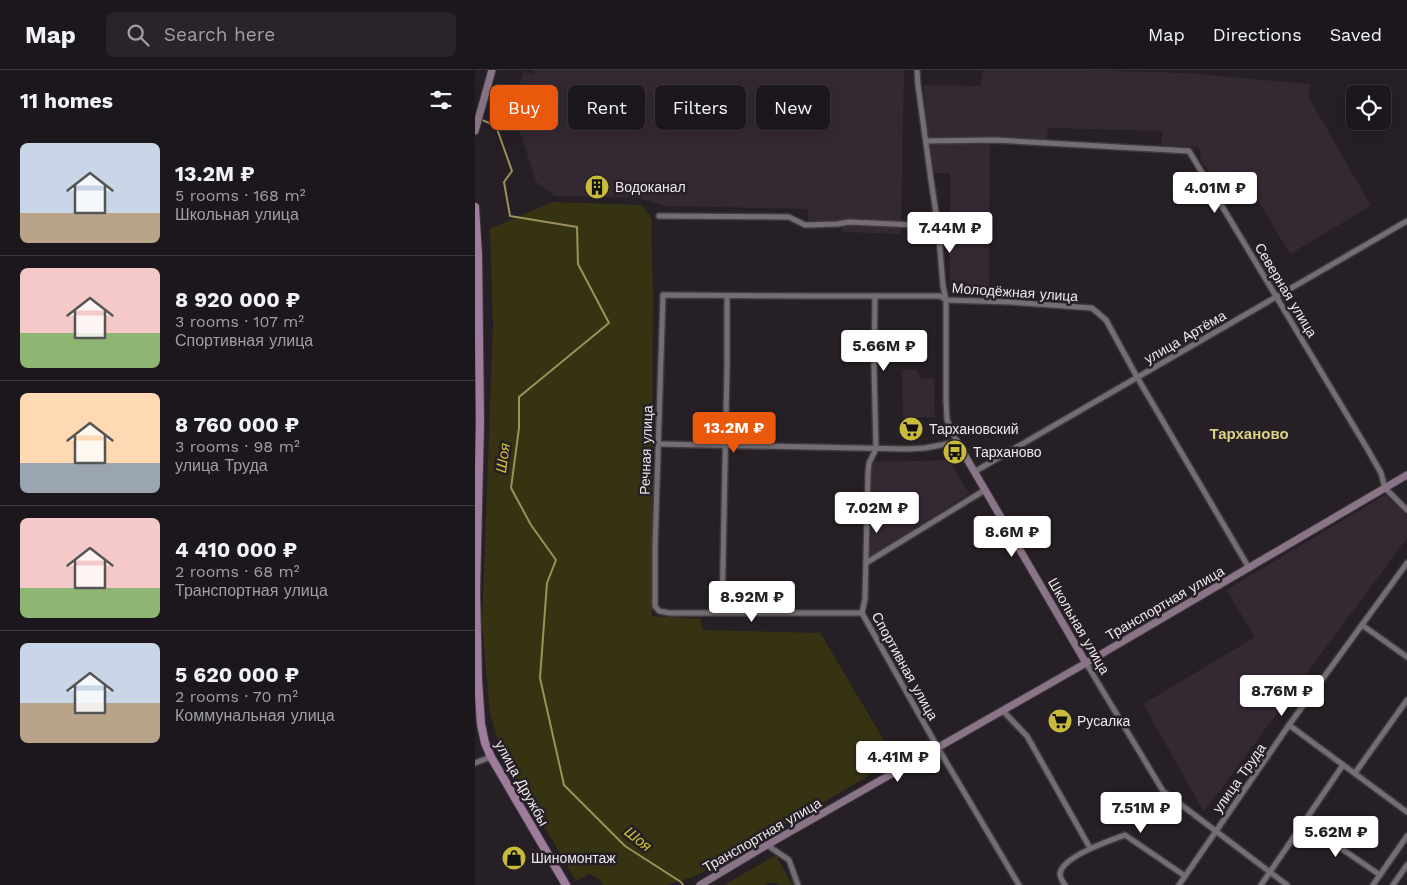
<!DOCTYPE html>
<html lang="en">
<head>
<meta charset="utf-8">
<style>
	body { margin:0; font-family:"Work Sans",sans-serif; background:#292429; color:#f1f3f6; height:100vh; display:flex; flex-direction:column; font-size:19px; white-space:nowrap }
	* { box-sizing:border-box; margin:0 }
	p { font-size:16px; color:#a09fa3 }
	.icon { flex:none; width:28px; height:28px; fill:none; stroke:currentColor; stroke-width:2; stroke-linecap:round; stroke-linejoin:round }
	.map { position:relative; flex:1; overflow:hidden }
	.side { display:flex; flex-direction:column; background:#1c171c; width:475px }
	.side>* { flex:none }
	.hud { position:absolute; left:15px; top:15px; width:475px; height:45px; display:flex; gap:10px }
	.fabs { position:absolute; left:871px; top:15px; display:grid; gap:10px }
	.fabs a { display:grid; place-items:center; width:45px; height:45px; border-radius:8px; background:#1c171c; box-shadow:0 5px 20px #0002,0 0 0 1px #3a363b; font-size:25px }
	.price { position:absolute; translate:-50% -42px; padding:0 11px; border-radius:5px; background:#fff; color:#222; font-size:16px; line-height:32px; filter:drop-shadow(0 1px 2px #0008) }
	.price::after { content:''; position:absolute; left:50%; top:30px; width:15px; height:11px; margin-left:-8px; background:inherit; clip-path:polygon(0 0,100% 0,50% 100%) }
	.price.active { background:#ea580c; color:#fff }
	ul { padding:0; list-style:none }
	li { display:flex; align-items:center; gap:15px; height:125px; padding:0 20px }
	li+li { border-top:1px solid #3a363b }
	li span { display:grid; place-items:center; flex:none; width:140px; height:100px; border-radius:8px; color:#555 }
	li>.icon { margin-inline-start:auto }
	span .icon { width:60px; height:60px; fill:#fffc; stroke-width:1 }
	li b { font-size:21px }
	h2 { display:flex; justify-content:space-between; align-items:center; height:60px; padding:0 20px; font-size:21px }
	.pill { padding:0 18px; border-radius:8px; background:#1c171c; box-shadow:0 5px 20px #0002,0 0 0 1px #3a363b; font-size:18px; line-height:45px }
	.pill.active { background:#ea580c; color:#fff }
	header { display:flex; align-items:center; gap:30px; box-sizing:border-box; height:70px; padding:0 25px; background:#1c171c; border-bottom:1px solid #3a363b }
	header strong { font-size:24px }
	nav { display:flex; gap:28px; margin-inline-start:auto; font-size:18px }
	.search { width:350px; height:45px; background:#292429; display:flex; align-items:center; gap:12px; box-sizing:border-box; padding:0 18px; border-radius:8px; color:#a09fa3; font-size:19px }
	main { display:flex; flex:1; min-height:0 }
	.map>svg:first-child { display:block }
	.built { fill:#342832 }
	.green { fill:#363313 }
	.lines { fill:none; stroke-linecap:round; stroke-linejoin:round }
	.stream { stroke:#9a9259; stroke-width:2 }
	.street-casing { stroke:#403a3f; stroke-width:8 }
	.secondary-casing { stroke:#403a3f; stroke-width:9 }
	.primary-casing { stroke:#403a3f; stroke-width:10 }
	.street { stroke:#756d74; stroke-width:5 }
	.secondary { stroke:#8a7488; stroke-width:7 }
	.primary { stroke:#9e7c9b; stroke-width:8 }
	.labels { text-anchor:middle; stroke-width:5; stroke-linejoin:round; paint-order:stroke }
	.poi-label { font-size:14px; fill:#ede8ec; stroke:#261f25; text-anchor:start }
	.street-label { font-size:14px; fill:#ede8ec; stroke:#261f25 }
	.neighbourhood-label { font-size:15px; font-weight:bold; fill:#d9d183; stroke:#261f25 }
	.water-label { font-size:15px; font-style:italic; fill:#d4c536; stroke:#261f25 }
</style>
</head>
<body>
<header>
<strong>Map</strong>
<div class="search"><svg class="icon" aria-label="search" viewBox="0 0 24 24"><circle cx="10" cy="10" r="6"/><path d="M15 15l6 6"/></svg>Search here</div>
<nav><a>Map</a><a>Directions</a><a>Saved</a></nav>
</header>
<main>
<section class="side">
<h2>11 homes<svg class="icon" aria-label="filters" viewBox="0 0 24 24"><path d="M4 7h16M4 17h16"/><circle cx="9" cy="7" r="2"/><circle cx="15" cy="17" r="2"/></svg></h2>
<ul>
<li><span style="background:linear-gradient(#c9d6e8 70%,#b9a48a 0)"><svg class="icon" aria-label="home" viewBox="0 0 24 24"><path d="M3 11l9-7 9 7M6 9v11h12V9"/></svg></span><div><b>13.2M ₽</b><p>5 rooms · 168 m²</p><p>Школьная улица</p></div></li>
<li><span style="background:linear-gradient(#f6c9c9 65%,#8fb573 0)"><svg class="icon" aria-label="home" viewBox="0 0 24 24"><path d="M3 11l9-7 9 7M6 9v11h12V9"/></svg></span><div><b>8 920 000 ₽</b><p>3 rooms · 107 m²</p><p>Спортивная улица</p></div></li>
<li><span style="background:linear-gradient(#ffd9b3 70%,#9aa5b1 0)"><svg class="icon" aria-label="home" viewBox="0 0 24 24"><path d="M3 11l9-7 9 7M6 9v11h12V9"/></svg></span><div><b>8 760 000 ₽</b><p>3 rooms · 98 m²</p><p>улица Труда</p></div></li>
<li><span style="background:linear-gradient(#f6c9c9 70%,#8fb573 0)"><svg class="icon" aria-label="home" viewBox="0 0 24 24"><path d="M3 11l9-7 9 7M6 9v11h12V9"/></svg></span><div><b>4 410 000 ₽</b><p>2 rooms · 68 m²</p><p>Транспортная улица</p></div></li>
<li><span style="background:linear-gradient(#c9d6e8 60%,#b9a48a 0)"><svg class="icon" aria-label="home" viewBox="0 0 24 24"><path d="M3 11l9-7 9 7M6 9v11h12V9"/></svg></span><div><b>5 620 000 ₽</b><p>2 rooms · 70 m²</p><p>Коммунальная улица</p></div></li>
</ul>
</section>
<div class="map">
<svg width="932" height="815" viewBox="0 0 932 815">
	<rect width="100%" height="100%" fill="#261f25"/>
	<!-- built -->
	<g class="built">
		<polygon points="59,0 429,0 426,164 367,162 367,149 365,149 365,151 341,152 341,150 333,150 333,139 190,136 164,128 80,126 61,112 40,46 49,15 45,13 48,1 58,4"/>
		<polygon points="508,0 613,0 711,3 835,14 833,26 896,136 815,184 765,100 753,107 745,109 739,108 726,91 724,77 687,75 687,61 573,58 571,71 515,69 514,224 475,221 475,103 458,103 448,15 505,16"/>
		<polygon points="427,300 441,300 446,309 459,308 460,347 428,348"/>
		<polygon points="474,390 494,424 395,486 397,392"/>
		<polygon points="910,425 932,446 932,468 729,742 668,634 780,567 751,520"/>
	</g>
	<!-- green -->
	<g class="green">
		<polygon points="77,132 166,135 176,147 178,222 177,546 225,549 228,560 343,563 345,562 376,615 421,690 221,806 192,815 128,815 123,808 114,804 101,811 61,742 28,690 15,643 7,554 18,255 15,159"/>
		<polygon points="301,785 317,815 305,815 303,813 294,813 289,815 249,815"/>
	</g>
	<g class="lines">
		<!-- stream -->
		<polyline class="stream" points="0,47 21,56 37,101 29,112 35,146 102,157 103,194 134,253 44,327 44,358 36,418 56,455 81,490 72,513 65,608 89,715 150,776 206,812 208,815"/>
		<defs>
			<g id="street">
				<polyline points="451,71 520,70 714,81 893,380 906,403 910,418 932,440"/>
				<polyline points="184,146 314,147 330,155 363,154 374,152 463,156"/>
				<polyline points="183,374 432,379 450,378 482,372 472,350 471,330 471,230 468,216 463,156 456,110 443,15 442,0"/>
				<polyline points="499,402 932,151"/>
				<polyline points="391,493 510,420"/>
				<polyline points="247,543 252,297 252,226"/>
				<polyline points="387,543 194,543 184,541 180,536 180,477 188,225 340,226 465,226 471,230 535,232 617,238 631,250 662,307 774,498"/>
				<polyline points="387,543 390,529 393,403 394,393 401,379 399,297 400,226"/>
				<polyline points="387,543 463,678 544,815"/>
				<polyline points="887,555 932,587"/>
				<polyline points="611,593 688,721 812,815"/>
				<polyline points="528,641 552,666 615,778"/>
				<polyline points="814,655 932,742"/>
				<polyline points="0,693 16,687"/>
				<polyline points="880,703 932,630"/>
				<polyline points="829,753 905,805"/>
				<polyline points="292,775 314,790 323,815"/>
				<path d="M590 815C588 812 585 808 585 804 586 787 636 770 650 765L710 806"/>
				<polyline points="704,815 814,655 932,493"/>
				<polyline points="786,815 868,695"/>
				<polyline points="898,815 932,766"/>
				<polyline points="918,815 932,795"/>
			</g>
			<g id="secondary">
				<polyline points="0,61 17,0"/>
				<polyline points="482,372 611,593"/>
				<polyline points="225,815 292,775 611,593 932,405"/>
			</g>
			<polyline id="primary" points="0,137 3,185 5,353 1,522 3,610 6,654 10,673 16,687 91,815"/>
		</defs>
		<!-- street casing -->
		<use href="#street" class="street-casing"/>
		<!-- secondary casing -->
		<use href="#secondary" class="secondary-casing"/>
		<!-- primary casing -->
		<use href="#primary" class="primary-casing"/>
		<!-- street -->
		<use href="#street" class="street"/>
		<!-- secondary -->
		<use href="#secondary" class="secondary"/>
		<!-- primary -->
		<use href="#primary" class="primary"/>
	</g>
	<!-- icons -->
	<defs>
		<symbol id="building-disc" viewBox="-11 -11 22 22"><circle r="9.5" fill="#c8bb3b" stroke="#261f25"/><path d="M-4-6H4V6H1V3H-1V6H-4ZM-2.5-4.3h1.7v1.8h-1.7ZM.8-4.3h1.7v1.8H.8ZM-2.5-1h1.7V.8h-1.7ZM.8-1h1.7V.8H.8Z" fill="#111"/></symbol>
		<symbol id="supermarket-disc" viewBox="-11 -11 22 22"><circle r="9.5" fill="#c8bb3b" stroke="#261f25"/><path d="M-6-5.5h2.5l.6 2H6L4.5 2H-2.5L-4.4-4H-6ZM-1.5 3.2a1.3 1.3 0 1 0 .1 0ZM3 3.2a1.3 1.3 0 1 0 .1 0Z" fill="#111"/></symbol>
		<symbol id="bus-disc" viewBox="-11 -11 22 22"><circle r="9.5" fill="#c8bb3b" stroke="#261f25"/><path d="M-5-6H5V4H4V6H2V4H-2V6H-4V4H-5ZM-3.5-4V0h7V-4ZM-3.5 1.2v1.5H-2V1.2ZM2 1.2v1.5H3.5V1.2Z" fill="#111"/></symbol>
		<symbol id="shop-disc" viewBox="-11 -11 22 22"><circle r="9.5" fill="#c8bb3b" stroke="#261f25"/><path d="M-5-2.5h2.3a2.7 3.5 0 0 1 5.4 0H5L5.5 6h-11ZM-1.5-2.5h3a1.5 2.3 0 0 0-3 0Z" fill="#111"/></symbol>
	</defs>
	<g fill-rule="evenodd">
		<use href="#building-disc" x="108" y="103" width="28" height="28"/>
		<use href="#supermarket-disc" x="422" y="345" width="28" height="28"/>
		<use href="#bus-disc" x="466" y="368" width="28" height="28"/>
		<use href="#supermarket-disc" x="571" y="637" width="28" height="28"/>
		<use href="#shop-disc" x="25" y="774" width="28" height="28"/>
	</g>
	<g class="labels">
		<!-- poi labels -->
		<g class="poi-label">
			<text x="140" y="122">Водоканал</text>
			<text x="454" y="364">Тархановский</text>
			<text x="498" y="387">Тарханово</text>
			<text x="602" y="656">Русалка</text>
			<text x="56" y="793">Шиномонтаж</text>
		</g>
		<!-- street labels -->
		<g class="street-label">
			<text transform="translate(811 220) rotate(59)" y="5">Северная улица</text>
			<text transform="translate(540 222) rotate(4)" y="5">Молодёжная улица</text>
			<text transform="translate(710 267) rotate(-30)" y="5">улица Артёма</text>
			<text transform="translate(171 380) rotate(-88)" y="5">Речная улица</text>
			<text transform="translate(690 533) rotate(-30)" y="5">Транспортная улица</text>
			<text transform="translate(604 556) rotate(60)" y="5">Школьная улица</text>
			<text transform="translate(430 596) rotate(61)" y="5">Спортивная улица</text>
			<text transform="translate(764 708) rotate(-55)" y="5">улица Труда</text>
			<text transform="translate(47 713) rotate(61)" y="5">улица Дружбы</text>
			<text transform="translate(287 765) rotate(-30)" y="5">Транспортная улица</text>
		</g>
		<!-- neighbourhood labels -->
		<g class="neighbourhood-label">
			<text x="774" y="369">Тарханово</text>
		</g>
		<!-- water labels -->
		<g class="water-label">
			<text transform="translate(28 388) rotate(-82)" y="5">Шоя</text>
			<text transform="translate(163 769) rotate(38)" y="5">Шоя</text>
		</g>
	</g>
</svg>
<div class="fabs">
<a><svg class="icon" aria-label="locate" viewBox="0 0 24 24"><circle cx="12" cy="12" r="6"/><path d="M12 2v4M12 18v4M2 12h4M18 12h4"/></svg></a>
</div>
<b class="price" style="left:740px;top:144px">4.01M ₽</b>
<b class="price" style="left:475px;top:184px">7.44M ₽</b>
<b class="price" style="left:409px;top:302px">5.66M ₽</b>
<b class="price active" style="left:259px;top:384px">13.2M ₽</b>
<b class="price" style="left:402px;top:464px">7.02M ₽</b>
<b class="price" style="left:537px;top:488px">8.6M ₽</b>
<b class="price" style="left:277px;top:553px">8.92M ₽</b>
<b class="price" style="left:807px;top:647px">8.76M ₽</b>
<b class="price" style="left:423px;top:713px">4.41M ₽</b>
<b class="price" style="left:666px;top:764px">7.51M ₽</b>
<b class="price" style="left:861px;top:788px">5.62M ₽</b>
<div class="hud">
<a class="pill active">Buy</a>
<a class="pill">Rent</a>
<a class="pill">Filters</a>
<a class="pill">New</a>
</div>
</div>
</main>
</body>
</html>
